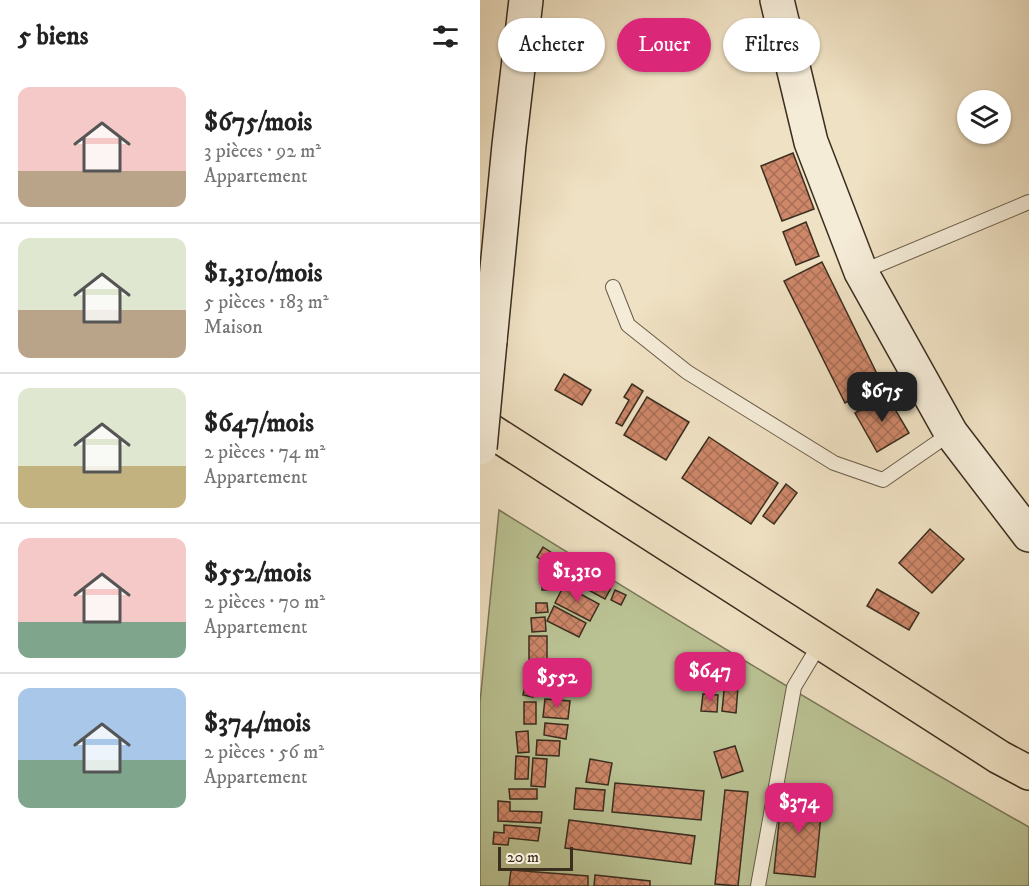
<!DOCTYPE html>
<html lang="fr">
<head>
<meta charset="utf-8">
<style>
	body { margin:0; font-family:"IM FELL DW Pica",serif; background:#f2f2f2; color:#222; height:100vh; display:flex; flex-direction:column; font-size:22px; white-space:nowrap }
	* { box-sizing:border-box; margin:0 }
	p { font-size:20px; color:#767676 }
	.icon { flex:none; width:33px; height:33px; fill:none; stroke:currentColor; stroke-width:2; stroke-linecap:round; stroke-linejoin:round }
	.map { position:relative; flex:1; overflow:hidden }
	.sheet { display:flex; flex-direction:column; background:#fff; width:480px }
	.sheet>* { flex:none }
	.hud { position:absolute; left:18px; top:18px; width:441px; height:54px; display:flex; gap:12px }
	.fabs { position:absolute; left:477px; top:90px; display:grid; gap:12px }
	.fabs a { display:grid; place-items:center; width:54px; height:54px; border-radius:50%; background:#fff; box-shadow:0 2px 4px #0004; font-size:30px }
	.scale { position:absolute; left:18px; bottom:15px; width:75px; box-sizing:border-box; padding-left:6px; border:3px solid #3b2e1f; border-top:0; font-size:16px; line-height:21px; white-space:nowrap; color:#3b2e1f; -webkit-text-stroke:4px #f5ecd8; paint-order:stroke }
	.price { position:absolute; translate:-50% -51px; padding:0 14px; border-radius:12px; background:#db2777; color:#fff; font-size:20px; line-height:39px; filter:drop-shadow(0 2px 3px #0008) }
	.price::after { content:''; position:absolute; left:50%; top:36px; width:18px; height:14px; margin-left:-9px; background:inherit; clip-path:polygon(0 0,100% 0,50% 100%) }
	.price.on { background:#222; color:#fff }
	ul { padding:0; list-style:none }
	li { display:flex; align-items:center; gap:18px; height:150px; padding:0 18px }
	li+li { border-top:2px solid #e0e0e0 }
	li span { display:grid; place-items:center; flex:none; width:168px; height:120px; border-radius:12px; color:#555 }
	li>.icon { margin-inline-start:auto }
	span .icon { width:72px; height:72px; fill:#fffc; stroke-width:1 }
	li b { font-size:26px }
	h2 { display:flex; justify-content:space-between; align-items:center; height:72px; padding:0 18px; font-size:26px }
	.chip { padding:0 21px; border-radius:27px; background:#fff; box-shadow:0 2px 4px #0004; font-size:21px; line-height:54px }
	.chip.on { background:#db2777; color:#fff }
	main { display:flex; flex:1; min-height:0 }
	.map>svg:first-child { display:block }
	.green { fill:#bac293; stroke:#7a7859; stroke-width:1.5 }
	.building { fill:url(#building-cross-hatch); stroke:#3b2e1f; stroke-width:1.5 }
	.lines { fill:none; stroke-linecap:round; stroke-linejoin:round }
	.service-casing { stroke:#685b48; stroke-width:16 }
	.secondary-casing { stroke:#3b2e1f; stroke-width:36 }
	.trunk-casing { stroke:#3b2e1f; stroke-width:36 }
	.service { stroke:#f5ecd8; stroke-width:14 }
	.secondary { stroke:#f5ecd8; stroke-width:33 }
	.trunk { stroke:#efe1c3; stroke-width:33 }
	.secondary-bridge-casing { stroke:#3b2e1f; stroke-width:36; stroke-linecap:butt }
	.secondary-bridge { stroke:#f5ecd8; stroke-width:33 }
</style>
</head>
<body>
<main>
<section class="sheet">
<h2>5 biens<svg class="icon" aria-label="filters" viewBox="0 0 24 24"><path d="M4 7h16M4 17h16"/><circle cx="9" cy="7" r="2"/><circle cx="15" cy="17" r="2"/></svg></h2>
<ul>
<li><span style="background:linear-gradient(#f6c9c9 70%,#b9a48a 0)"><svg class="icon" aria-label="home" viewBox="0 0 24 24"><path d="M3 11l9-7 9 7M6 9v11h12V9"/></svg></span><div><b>$675/mois</b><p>3 pièces · 92 m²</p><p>Appartement</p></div></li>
<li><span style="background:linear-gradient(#dfe7d0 60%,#b9a48a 0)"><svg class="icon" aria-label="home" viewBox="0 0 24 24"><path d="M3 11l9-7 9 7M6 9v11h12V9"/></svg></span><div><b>$1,310/mois</b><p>5 pièces · 183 m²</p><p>Maison</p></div></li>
<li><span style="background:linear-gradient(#dfe7d0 65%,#c2b280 0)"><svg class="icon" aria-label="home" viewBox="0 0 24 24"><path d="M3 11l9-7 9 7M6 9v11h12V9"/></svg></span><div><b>$647/mois</b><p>2 pièces · 74 m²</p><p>Appartement</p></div></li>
<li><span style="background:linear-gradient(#f6c9c9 70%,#7fa58c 0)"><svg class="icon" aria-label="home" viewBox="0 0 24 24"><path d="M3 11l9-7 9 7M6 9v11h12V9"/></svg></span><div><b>$552/mois</b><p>2 pièces · 70 m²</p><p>Appartement</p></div></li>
<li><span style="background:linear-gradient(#a9c7e8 60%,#7fa58c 0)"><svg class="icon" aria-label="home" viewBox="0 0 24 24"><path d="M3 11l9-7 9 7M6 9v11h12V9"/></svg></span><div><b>$374/mois</b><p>2 pièces · 56 m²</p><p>Appartement</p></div></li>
</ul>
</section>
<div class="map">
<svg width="549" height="886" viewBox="0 0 549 886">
	<defs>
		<pattern id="building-cross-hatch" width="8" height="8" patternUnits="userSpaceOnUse" patternTransform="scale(1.5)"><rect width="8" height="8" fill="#ce8769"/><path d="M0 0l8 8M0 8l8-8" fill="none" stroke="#a86f56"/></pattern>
	</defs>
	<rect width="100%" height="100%" fill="#efe1c3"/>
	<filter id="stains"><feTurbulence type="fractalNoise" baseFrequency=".00333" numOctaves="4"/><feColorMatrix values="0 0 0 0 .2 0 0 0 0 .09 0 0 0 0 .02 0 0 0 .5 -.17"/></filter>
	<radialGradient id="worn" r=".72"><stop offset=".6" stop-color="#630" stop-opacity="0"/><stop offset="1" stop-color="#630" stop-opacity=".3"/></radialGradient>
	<!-- green -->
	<path class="green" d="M19 510C194 618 369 726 549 827V886H0V702Z"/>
	<!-- building -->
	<g class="building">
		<polygon points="313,153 334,209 302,221 281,166"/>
		<polygon points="326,222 339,256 316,265 303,232"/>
		<polygon points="342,262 402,384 365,403 304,281"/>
		<polygon points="84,374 111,390 102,405 75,390"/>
		<polygon points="152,384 163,391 142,426 136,423 149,400 144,397"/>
		<polygon points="406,394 429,433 397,452 375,413"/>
		<polygon points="167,397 209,422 186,460 144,435"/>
		<polygon points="229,437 298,483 271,524 202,478"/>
		<polygon points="306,484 317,493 294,524 283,516"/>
		<polygon points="450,529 484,559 452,593 419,563"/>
		<polygon points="63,547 72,553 66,563 57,557"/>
		<polygon points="62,564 80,564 79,590 62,590"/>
		<polygon points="91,564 103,570 97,583 85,577"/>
		<polygon points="107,572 132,586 125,599 99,585"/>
		<polygon points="84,585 119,604 110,621 75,603"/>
		<polygon points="397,589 439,613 429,630 387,606"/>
		<polygon points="135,590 146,595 141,605 131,600"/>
		<polygon points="56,603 67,603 68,612 56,613"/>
		<polygon points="74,606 106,623 99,637 67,621"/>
		<polygon points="65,617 66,631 52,632 51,618"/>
		<polygon points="49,636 67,636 67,666 49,665"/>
		<polygon points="247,660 260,660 256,713 242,711"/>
		<polygon points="48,671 58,673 53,697 43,695"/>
		<polygon points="223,694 238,695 237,712 221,711"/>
		<polygon points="65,699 90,701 88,719 63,717"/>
		<rect x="44" y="702" width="12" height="22"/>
		<polygon points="65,723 88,725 86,739 64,735"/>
		<polygon points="48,731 49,752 38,753 36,732"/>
		<polygon points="57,740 80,741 79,756 56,755"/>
		<polygon points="255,746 263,771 242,778 234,752"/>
		<polygon points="36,756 49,757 48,779 35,779"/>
		<polygon points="53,758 67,759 65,787 51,786"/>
		<polygon points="110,759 132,763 128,785 106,782"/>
		<polygon points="135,783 224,791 221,820 132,812"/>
		<polygon points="96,788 125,790 123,811 94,809"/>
		<polygon points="29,789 57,789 57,799 30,799"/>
		<polygon points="245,790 268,792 258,886 235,884"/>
		<polygon points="302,791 343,795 335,877 294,873"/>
		<polygon points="18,801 30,802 30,811 62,812 61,823 18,821"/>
		<polygon points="89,820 215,836 211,864 85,848"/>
		<polygon points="24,825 60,828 58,841 29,838 28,845 13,844 14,832 24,833"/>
		<polygon points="31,870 108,876 108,886 29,886"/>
		<polygon points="115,875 170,881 170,886 114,886"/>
	</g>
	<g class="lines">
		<defs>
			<g id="service">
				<polyline points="381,272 549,202"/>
				<polyline points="133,287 148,325 207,372 354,463 403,480 471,433"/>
				<polyline points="278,886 314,687 341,642"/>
			</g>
			<g id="secondary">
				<polyline points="297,0 331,142 381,272 471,433 549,535"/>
				<polyline points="10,341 29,145 46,0"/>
			</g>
			<polyline id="trunk" points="0,424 519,757 549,773"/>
		</defs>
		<!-- service casing -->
		<use href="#service" class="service-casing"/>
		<!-- secondary casing -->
		<use href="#secondary" class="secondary-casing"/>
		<!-- trunk casing -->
		<use href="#trunk" class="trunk-casing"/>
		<!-- service -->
		<use href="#service" class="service"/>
		<!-- secondary -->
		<use href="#secondary" class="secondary"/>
		<!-- trunk -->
		<use href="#trunk" class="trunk"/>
		<defs>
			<polyline id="secondary-bridge" points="0,448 10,341"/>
		</defs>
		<!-- secondary-bridge casing -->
		<use href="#secondary-bridge" class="secondary-bridge-casing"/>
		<!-- secondary-bridge -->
		<use href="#secondary-bridge" class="secondary-bridge"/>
	</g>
	<rect width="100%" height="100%" filter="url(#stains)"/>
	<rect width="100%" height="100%" fill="url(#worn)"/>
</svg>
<div class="fabs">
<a><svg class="icon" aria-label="layers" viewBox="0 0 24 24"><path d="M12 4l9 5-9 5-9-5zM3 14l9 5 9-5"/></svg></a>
</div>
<div class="scale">20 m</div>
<b class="price on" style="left:402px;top:423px">$675</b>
<b class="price" style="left:97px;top:603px">$1,310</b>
<b class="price" style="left:230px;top:703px">$647</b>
<b class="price" style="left:77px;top:709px">$552</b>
<b class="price" style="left:319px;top:834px">$374</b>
<div class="hud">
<a class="chip">Acheter</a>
<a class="chip on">Louer</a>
<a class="chip">Filtres</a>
</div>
</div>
</main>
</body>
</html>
